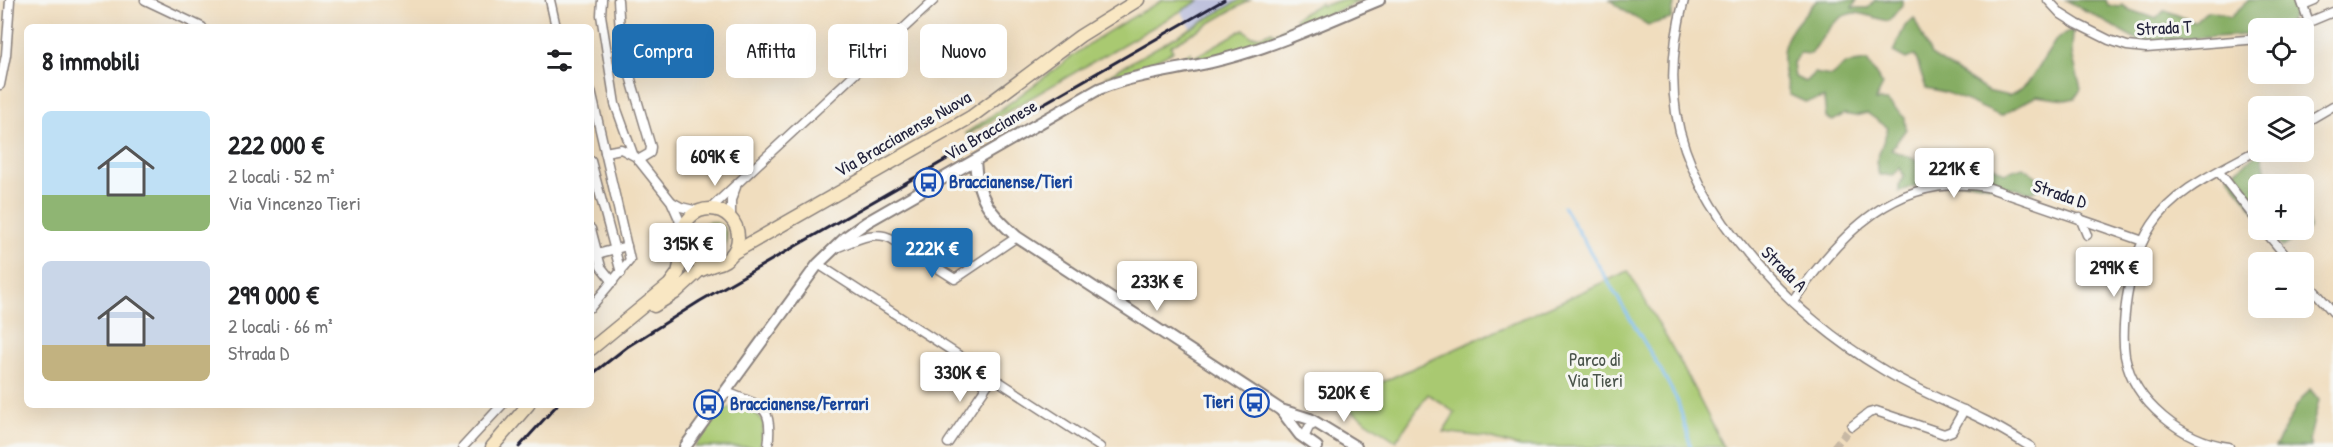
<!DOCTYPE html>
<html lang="it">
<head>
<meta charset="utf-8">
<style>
	body { margin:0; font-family:"Patrick Hand",sans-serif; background:#f2f2f2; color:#202124; height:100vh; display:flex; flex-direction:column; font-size:22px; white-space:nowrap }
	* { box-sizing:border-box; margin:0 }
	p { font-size:20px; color:#757577 }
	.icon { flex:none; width:33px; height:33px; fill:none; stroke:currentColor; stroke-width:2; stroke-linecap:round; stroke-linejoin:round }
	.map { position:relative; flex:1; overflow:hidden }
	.panel { position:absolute; left:24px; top:24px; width:570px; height:384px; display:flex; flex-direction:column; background:#fff; border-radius:9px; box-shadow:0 6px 24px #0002 }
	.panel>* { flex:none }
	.hud { position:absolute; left:612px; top:24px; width:570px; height:54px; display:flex; gap:12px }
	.tools { position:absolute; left:2248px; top:18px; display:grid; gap:12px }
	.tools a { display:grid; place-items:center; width:66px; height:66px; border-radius:9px; background:#fff; box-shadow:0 6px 24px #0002; font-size:30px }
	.price { position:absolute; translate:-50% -51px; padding:0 14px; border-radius:6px; background:#fff; color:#222; font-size:20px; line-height:39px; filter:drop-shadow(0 2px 3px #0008) }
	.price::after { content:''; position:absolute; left:50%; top:36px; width:18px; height:14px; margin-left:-9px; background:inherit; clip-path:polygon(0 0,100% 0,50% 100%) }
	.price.selected { background:#1f6fb2; color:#fff }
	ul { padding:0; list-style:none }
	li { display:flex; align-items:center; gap:18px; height:150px; padding:0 18px }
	li span { display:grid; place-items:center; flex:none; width:168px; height:120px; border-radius:9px; color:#555 }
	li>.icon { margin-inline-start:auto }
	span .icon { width:72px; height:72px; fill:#fffc; stroke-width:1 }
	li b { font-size:26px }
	h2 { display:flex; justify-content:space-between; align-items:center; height:72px; padding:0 18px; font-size:26px }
	.tag { padding:0 21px; border-radius:9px; background:#fff; box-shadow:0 6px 24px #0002; font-size:21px; line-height:54px }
	.tag.selected { background:#1f6fb2; color:#fff }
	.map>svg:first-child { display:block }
	.industrial { fill:#bfc2dd }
	.green { fill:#a9c971; stroke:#667656; stroke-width:1.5 }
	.forest { fill:#86ad63; stroke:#54684f; stroke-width:1.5 }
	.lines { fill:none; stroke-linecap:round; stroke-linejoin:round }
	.stream { stroke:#7cbdf0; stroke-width:3 }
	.minor-tunnel { stroke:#c7b8a4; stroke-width:8; stroke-dasharray:8 4; stroke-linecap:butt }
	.minor-casing { stroke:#89807c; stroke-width:11 }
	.tertiary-casing { stroke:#89807c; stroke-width:14 }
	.secondary-casing { stroke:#89807c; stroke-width:15 }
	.minor { stroke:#fff; stroke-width:8 }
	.tertiary { stroke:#fff; stroke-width:10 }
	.secondary { stroke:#f9e7c3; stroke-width:12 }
	.rail { stroke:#22223b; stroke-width:3 }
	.labels { text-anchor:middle; stroke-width:6; stroke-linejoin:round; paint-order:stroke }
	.street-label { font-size:18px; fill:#22223b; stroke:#f6f6f2 }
	.transit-label { font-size:18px; font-weight:bold; fill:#164399; stroke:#f6f6f2; text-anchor:start }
	.park-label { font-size:18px; fill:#4a544b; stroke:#f6f6f2 }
</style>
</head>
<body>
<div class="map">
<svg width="2333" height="447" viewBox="0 0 2333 447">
	<rect width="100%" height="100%" fill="#f6f6f2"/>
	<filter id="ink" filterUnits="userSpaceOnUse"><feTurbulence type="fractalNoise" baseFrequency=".0167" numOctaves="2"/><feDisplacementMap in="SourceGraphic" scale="12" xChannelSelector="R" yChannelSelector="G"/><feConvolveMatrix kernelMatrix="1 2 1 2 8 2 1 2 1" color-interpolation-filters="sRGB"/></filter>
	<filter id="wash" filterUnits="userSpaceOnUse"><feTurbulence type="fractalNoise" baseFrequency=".008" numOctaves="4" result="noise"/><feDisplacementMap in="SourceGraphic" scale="24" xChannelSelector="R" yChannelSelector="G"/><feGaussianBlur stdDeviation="1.35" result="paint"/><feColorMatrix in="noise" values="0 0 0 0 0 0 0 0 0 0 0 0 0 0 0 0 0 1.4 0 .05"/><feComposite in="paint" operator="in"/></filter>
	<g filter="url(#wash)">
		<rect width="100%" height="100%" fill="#f0ddbe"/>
		<!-- industrial -->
		<polygon class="industrial" points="1200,0 1240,0 1191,28 1181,11"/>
		<!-- green -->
		<g class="green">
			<path d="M1163 0H1200L967 135 966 133C1009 106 1047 74 1089 44 1112 28 1138 14 1163 0Z"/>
			<polygon points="1240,0 1250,0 1170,46 1173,51 1139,69 1105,77"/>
			<polygon points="1341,0 1362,0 1275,38 1218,56 1167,66 1190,52 1193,58 1244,29 1251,36 1260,36 1272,31 1274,34 1297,21 1295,18 1321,3 1322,6"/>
			<circle cx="711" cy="237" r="15"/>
			<polygon points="1628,271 1677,356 1724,447 1521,447 1484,437 1443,432 1455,413 1428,394 1396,441 1338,402"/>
			<path d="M734 406C749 408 755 411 764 423L760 447H694L721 412Z"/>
		</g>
		<!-- forest -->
		<g class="forest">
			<polygon points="1610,0 1675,0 1671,19 1648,25 1625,12"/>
			<path d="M1817 0H1857L1852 8H1868L1875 0H1902V5L1889 21C1878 19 1866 14 1856 13 1835 12 1821 41 1811 54L1800 53 1793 63 1795 77 1805 82 1814 73 1831 76 1846 64 1867 61 1883 85 1875 101H1887L1905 118 1906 129 1891 150 1924 163 1935 165 1985 162 2004 173 2023 167 2037 177 2039 189 2029 193 2017 188H2002L1970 182H1925L1899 192V186L1904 176 1900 168 1893 175H1879L1876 162 1888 128 1867 113 1855 116 1844 114 1833 121 1826 118 1824 98 1805 102 1790 95C1774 45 1785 36 1817 0Z"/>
			<path d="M2066 0H2106L2108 5 2119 7 2122 5 2130 10 2156 19 2165 10 2194 22C2209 8 2211 9 2230 17L2249 0H2293L2295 12 2287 27 2259 28V34L2141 42Z"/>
			<path d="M1914 18 1931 55 1987 91 2009 96 2020 90 2031 79 2057 38 2073 30 2072 54 2081 89 2075 98 2066 100 2036 96 2001 116C1976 106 1952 92 1926 88L1915 55 1906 59 1893 52 1905 26Z"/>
			<polygon points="2261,152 2267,176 2254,186 2259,194 2259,217 2228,176"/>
			<polygon points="2304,208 2309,216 2309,229 2282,247 2269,230 2304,230"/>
			<polygon points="2310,389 2319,400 2309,441 2311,447 2275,447 2297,405"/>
		</g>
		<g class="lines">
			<!-- stream -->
			<polyline class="stream" points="1563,206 1662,372 1678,402 1691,447"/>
		</g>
	</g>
	<g filter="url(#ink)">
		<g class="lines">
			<!-- minor-tunnel -->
			<polyline class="minor-tunnel" points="1834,447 1852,426"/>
			<defs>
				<g id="minor">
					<polyline points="145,0 202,27"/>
					<polyline points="550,0 556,27"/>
					<polyline points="602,0 601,15 615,104 633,154"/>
					<polyline points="618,0 620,31 628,69 651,147 650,153 638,160"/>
					<path d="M1684 0C1674 37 1670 75 1676 113 1693 217 1795 317 1882 369 1914 389 1950 403 1984 420 2000 428 2016 438 2031 447"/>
					<polyline points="2048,0 2061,14 2077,24 2109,40 2127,46 2146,48 2259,39"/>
					<polyline points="2303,5 2315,0"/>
					<polyline points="2309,22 2333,12"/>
					<polyline points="2294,28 2309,22 2301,0"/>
					<polyline points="0,85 6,55 10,0"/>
					<polyline points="591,91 630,260 591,307"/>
					<polyline points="2304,123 2333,106"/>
					<polyline points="605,152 621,149 636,157 671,201 679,219 682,235"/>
					<polyline points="591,161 621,273"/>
					<polyline points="2219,172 2259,223"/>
					<polyline points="672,202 681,207 698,211"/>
					<polyline points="710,209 934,0"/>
					<polyline points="2080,218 2087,235"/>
					<polyline points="731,219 731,200 736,187"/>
					<polyline points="591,229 601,267 613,282"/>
					<polyline points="2264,230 2291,262"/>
					<path d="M836 248C854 241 874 229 892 239L955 279 1017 237"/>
					<polyline points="597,254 627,246"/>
					<polyline points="818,264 1100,447"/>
					<polyline points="2304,279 2333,312"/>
					<path d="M1793 301C1840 234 1897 172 1987 187L2143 241"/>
					<path d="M726 392C761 406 774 404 768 447"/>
					<polyline points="1852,426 1869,413 1876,411 1944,434 1952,431 1964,410"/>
					<polyline points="1304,438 1309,427 1317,423"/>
					<polyline points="948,443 992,378"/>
					<polyline points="463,447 502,405"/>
					<path d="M2229 447C2183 441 2134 403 2125 356 2122 336 2124 317 2127 297 2131 272 2138 246 2152 225 2176 188 2222 170 2259 149"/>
				</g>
				<g id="tertiary">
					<path d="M975 161C977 198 990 213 1017 237L1281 410 1310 419 1356 447"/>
					<polyline points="1281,410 1300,435 1317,447"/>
					<path d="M685 447 818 264 846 237 867 222 1099 89C1137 73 1183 70 1224 59 1277 45 1328 21 1379 0"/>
				</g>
				<g id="secondary">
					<circle cx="710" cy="237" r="28"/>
					<polyline points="733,253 971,117 1080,36 1138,0"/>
					<polyline points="654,306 675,293 699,271 713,265"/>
					<polyline points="591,349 669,285 678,273 684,247"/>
					<polyline points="492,447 528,405"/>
				</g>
			</defs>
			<!-- minor casing -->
			<use href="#minor" class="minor-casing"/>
			<!-- tertiary casing -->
			<use href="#tertiary" class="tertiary-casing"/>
			<!-- secondary casing -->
			<use href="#secondary" class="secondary-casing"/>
			<!-- minor -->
			<use href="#minor" class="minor"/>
			<!-- tertiary -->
			<use href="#tertiary" class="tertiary"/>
			<!-- secondary -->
			<use href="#secondary" class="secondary"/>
			<!-- rail -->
			<g class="rail">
				<polyline points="591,375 627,347 700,301 1224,0"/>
				<polyline points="519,447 557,405"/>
			</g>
		</g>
	</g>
	<!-- icons -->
	<defs>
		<symbol id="bus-ring" viewBox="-11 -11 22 22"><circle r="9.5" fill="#f6f6f2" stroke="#1a4fb4" stroke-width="1.5"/><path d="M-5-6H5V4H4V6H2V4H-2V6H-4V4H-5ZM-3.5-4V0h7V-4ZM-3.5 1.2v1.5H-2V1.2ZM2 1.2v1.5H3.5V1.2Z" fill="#1a4fb4"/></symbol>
	</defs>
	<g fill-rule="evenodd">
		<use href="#bus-ring" x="912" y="166" width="33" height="33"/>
		<use href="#bus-ring" x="1238" y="386" width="33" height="33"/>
		<use href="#bus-ring" x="692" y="388" width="33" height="33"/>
	</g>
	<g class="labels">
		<!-- street labels -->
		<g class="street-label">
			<text transform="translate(2164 28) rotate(-3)" y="6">Strada T</text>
			<text transform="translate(991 130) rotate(-30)" y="6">Via Braccianese</text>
			<text transform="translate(903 134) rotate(-30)" y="6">Via Braccianense Nuova</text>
			<text transform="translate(2060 194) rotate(19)" y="6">Strada D</text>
			<text transform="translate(1784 269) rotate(45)" y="6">Strada A</text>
		</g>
		<!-- transit labels -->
		<g class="transit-label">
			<text x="949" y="188">Braccianense/Tieri</text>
			<text x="1234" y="408" text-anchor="end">Tieri</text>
			<text x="730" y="410">Braccianense/Ferrari</text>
		</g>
		<!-- park labels -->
		<g class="park-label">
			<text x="1595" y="366">Parco di<tspan x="1595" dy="21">Via Tieri</tspan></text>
		</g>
	</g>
</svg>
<div class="tools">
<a><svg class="icon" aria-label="locate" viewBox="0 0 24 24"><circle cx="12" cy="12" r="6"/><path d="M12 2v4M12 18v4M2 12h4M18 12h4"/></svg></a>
<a><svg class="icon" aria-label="layers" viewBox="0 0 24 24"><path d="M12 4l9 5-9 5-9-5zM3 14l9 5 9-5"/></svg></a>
<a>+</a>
<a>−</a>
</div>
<b class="price" style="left:715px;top:187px">609K €</b>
<b class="price" style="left:1954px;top:199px">221K €</b>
<b class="price" style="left:688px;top:274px">315K €</b>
<b class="price selected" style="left:932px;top:279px">222K €</b>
<b class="price" style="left:2114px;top:298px">299K €</b>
<b class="price" style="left:1157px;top:312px">233K €</b>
<b class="price" style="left:960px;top:403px">330K €</b>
<b class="price" style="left:1344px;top:423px">520K €</b>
<div class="hud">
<a class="tag selected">Compra</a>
<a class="tag">Affitta</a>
<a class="tag">Filtri</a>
<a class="tag">Nuovo</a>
</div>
<section class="panel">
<h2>8 immobili<svg class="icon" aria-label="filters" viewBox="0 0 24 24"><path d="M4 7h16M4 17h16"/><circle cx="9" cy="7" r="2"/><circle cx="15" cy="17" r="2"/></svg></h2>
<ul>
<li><span style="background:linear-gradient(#bfe0f5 70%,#8fb573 0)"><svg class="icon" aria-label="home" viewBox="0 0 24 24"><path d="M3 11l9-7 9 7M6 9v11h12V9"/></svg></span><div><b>222 000 €</b><p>2 locali · 52 m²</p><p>Via Vincenzo Tieri</p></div></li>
<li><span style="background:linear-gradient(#c9d6e8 70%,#c2b280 0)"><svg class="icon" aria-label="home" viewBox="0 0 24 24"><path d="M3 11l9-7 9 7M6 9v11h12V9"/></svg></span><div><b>299 000 €</b><p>2 locali · 66 m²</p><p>Strada D</p></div></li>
</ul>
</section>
</div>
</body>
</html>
